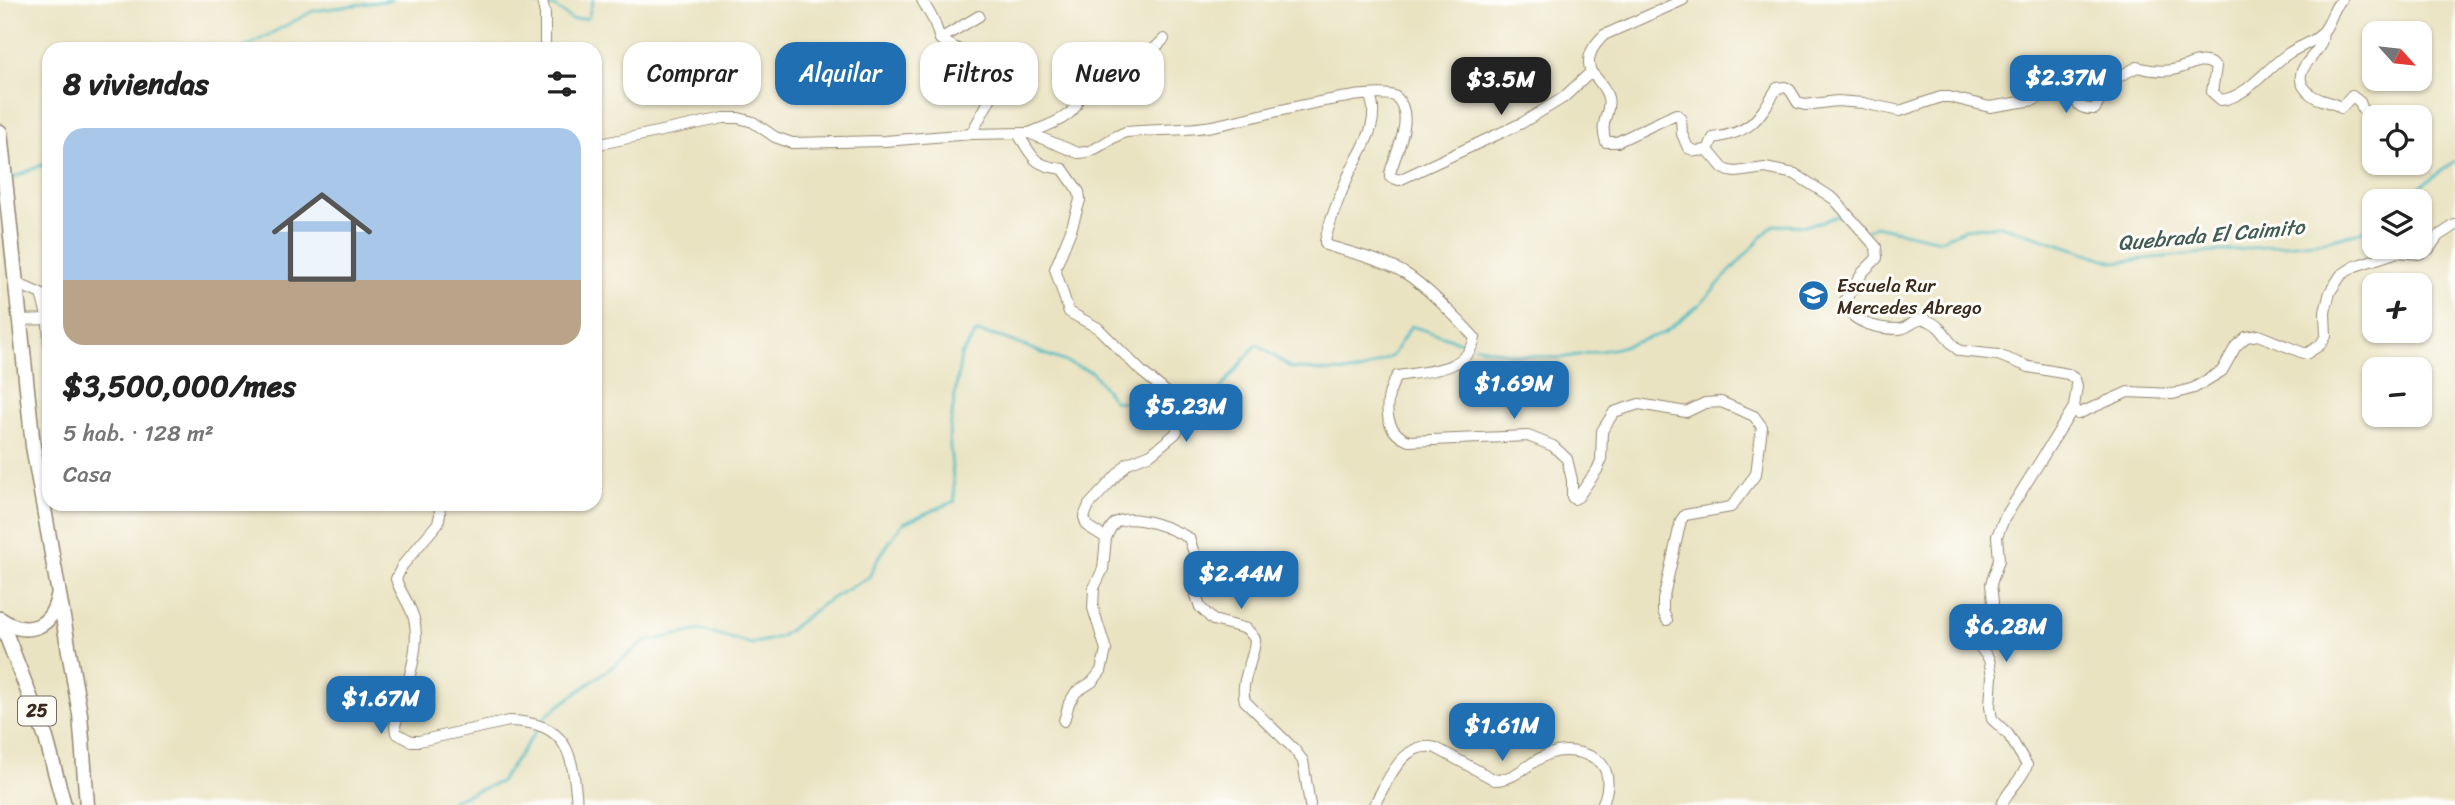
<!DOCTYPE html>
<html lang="es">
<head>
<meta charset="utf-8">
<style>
	body { margin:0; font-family:Sriracha,sans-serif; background:#f6f6f6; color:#222; height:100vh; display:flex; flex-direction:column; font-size:26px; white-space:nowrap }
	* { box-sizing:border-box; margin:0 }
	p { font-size:23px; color:#767676 }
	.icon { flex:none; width:38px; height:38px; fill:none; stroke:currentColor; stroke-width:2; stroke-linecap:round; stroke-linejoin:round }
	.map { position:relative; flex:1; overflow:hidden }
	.panel { position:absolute; left:42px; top:42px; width:560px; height:469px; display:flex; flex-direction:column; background:#fff; border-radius:21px; box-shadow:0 2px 5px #0004 }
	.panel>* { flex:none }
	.banner { position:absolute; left:623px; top:42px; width:665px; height:63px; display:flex; gap:14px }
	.needle { width:46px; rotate:117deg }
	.tools { position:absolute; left:2362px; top:21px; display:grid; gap:14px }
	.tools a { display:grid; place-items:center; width:70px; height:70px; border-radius:14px; background:#fff; box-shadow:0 2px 5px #0004; font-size:35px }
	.price { position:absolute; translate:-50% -60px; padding:0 16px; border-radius:14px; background:#1f6fb2; color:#fff; font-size:23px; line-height:46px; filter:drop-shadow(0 2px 4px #0008) }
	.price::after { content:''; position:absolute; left:50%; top:42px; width:21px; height:16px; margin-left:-10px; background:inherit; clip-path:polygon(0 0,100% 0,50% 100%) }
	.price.selected { background:#222; color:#fff }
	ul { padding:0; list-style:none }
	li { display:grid; align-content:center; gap:14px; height:371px; padding:0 21px }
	li span { display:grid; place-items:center; height:217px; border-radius:21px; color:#555 }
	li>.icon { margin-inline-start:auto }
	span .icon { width:126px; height:126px; fill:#fffc; stroke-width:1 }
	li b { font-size:30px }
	h2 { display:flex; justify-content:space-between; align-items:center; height:84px; padding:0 21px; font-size:30px }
	.chip { padding:0 24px; border-radius:21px; background:#fff; box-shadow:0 2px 5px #0004; font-size:24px; line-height:63px }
	.chip.selected { background:#1f6fb2; color:#fff }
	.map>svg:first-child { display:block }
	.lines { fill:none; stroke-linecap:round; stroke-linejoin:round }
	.stream { stroke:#4bbac1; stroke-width:2.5 }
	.minor-casing { stroke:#928670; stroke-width:12 }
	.highway-casing { stroke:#928670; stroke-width:17 }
	.minor { stroke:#fff; stroke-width:10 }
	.highway { stroke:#fff; stroke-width:14 }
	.labels { text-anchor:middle; stroke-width:6; stroke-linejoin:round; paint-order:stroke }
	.shield { fill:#fdfcf7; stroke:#75695f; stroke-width:2 }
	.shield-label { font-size:18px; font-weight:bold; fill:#3b2a1e }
	.poi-label { font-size:19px; fill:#3b2a1e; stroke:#fdfcf7; text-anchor:start }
	.water-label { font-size:21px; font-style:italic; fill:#415c57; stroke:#fdfcf7 }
</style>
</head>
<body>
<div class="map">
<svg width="2455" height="805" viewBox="0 0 2455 805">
	<rect width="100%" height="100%" fill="#fdfcf7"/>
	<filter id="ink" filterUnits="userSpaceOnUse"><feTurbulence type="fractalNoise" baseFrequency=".0143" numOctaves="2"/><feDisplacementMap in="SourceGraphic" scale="14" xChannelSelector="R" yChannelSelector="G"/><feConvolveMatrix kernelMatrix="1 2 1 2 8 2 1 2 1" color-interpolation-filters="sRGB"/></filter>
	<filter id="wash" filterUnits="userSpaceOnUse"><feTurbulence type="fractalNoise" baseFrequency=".00686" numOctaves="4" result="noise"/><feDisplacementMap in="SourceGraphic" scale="28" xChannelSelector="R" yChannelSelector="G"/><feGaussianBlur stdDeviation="1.57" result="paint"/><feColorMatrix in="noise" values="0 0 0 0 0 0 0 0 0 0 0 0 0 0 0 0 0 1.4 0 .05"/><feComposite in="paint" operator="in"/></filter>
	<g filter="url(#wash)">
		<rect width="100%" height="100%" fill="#eae3c2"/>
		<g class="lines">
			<!-- stream -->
			<g class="stream">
				<polyline points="513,0 541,5"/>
				<polyline points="548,6 555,7 572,20 588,18 593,0"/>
				<polyline points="242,49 313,11 391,0"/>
				<polyline points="10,179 49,162"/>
				<polyline points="2400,201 2455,161"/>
				<polyline points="1867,231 1875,226 1940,240 1965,229 2001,225 2114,262 2325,241 2360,232 2375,221"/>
				<path d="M1475 346 1517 355 1561 358 1617 348 1664 333 1700 304 1773 225C1789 225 1810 227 1825 221 1832 218 1834 216 1841 215L1848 222"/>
				<polyline points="1185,406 1217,393 1257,344 1291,368 1324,371 1359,372 1392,356 1411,326 1468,344"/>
				<polyline points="540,724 548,714 645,642 701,630 751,644 780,637 824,603 869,577 877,560 903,523 955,501 949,435 961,355 977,332 1003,338 1092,372 1114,401 1179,408"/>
				<polyline points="449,805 452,800 500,782 537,730"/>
			</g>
		</g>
	</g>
	<g filter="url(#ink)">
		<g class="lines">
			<defs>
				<g id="minor">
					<polyline points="542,0 545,14 545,49"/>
					<polyline points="922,0 934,21 940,39 991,68 996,83 994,92 971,134"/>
					<path d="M2322 33C2327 54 2285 68 2307 91 2316 102 2331 100 2341 108L2352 96 2360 102 2363 110"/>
					<polyline points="940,39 979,16"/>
					<path d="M1591 72C1585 57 1593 46 1604 35L1683 0"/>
					<path d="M1370 96C1382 125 1358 153 1347 179 1339 198 1329 221 1325 242L1326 245C1352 253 1379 259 1403 272 1424 284 1459 320 1475 338 1467 372 1426 371 1397 376 1384 397 1381 431 1409 441L1528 436 1553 446 1567 459 1572 480V497L1574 499 1578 497 1597 470 1601 461 1602 431 1614 412 1639 404 1686 412 1705 403 1721 402 1754 416 1762 427 1756 474 1731 507 1685 515 1681 520 1663 600V611L1667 620"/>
					<path d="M1029 133C1044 127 1094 112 1072 87 1068 82 1062 80 1058 76L1063 62C1073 59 1080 63 1090 63 1109 62 1127 58 1146 57L1164 39"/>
					<path d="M1018 134C1034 158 1032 165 1063 169L1079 192 1080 200 1071 230 1055 269 1069 312 1098 328 1142 372 1180 403 1183 412 1182 423 1175 434 1151 454 1128 463 1089 505 1084 517 1087 526 1106 538 1103 569 1094 588 1093 608 1106 650 1101 671 1092 682 1076 692 1069 703 1064 721"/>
					<path d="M595 145 724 118H739L753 122 775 137 792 143 885 141 971 134 1029 133 1078 153C1097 153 1109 137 1126 132 1154 129 1185 131 1212 126 1258 117 1302 103 1349 97 1357 95 1390 92 1396 97 1416 115 1396 152 1390 173V177L1399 180 1522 123 1563 98 1591 72C1627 109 1595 112 1606 142H1617L1676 114 1681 118 1682 134 1688 148 1696 151 1708 150 1723 168 1729 171 1736 172 1765 168 1795 174 1834 199 1876 247 1877 258 1863 272 1844 302C1850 323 1878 329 1899 329 1911 328 1915 316 1929 321 1944 327 1947 343 1960 351L1998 355 2029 367 2068 374 2075 379 2077 386 2074 407 2004 519 1997 536 1999 560 1991 584 1993 602 1980 636V647L1989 659 1992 676 1990 706 1992 719 2008 734 2027 765C2021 782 2007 790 2002 805"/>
					<path d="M1708 150 1713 138C1752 132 1758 120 1777 88L1785 87 1790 90 1798 103 1805 105 1837 101 1863 103 1900 111 1941 97H1949L1990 107 2034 100 2062 86 2068 88C2078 101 2075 110 2095 109L2111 81 2137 67C2149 70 2160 72 2172 70 2188 68 2201 54 2216 67L2212 92 2221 100C2248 97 2267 67 2289 53 2298 47 2315 42 2322 33 2331 24 2331 11 2341 0"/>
					<polyline points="16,283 41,294 48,319 19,320"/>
					<polyline points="48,319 49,347"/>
					<polyline points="2074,407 2078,414 2128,392 2173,394 2194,388 2222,371 2236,346 2246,337 2258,335 2306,354 2320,345 2326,336 2325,312 2330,292 2341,275 2355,266 2398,252 2419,254 2429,249 2438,236 2455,225"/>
					<path d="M439 504 440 515 438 523 402 566 396 579C400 593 411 605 414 619 422 651 403 695 395 726L396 733 411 741H419L509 721C569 722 573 755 577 805"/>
					<path d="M1106 538C1109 531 1112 523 1119 521 1138 514 1173 529 1189 538L1198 565 1196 595 1200 607 1213 620 1247 629 1255 639C1255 659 1239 681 1245 701L1294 749 1303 761 1310 805"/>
					<path d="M1374 805C1388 781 1403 739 1436 748L1495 780C1526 780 1537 742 1581 753 1588 755 1596 758 1601 763 1611 775 1608 792 1602 805"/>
				</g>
				<g id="highway">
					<polyline points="0,132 33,446 80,714 87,805"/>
					<polyline points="0,619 46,738 64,805"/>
					<path d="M0 619C26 637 52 629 58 596"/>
				</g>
			</defs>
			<!-- minor casing -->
			<use href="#minor" class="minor-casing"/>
			<!-- highway casing -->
			<use href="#highway" class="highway-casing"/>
			<!-- minor -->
			<use href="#minor" class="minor"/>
			<!-- highway -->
			<use href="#highway" class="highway"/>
		</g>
	</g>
	<!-- icons -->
	<defs>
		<symbol id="school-disc" viewBox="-11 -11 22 22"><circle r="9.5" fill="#1f6fb2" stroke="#fdfcf7"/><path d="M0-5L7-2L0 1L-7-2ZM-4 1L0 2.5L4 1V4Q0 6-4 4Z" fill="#fff"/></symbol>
	</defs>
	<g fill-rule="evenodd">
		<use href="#school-disc" x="1796" y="278" width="35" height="35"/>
	</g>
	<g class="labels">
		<!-- shield labels -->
		<rect class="shield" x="18" y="696.5" width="38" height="29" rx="5"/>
		<g class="shield-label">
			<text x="37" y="717">25</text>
		</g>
		<!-- poi labels -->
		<g class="poi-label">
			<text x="1837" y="292">Escuela Rur<tspan x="1837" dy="22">Mercedes Abrego</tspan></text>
		</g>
		<!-- water labels -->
		<g class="water-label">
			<text transform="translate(2211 235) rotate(-5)" y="7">Quebrada El Caimito</text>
		</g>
	</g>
</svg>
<div class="tools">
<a><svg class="needle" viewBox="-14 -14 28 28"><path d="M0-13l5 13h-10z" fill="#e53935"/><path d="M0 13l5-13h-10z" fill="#767676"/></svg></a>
<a><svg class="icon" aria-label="locate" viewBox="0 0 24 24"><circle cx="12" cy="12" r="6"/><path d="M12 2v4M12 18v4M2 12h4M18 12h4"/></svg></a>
<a><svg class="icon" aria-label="layers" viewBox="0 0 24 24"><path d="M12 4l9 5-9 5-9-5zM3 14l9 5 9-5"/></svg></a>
<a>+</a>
<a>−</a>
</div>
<b class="price" style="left:2066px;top:115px">$2.37M</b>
<b class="price selected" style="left:1501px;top:117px">$3.5M</b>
<b class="price" style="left:1514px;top:421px">$1.69M</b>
<b class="price" style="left:1186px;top:444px">$5.23M</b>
<b class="price" style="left:1241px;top:611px">$2.44M</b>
<b class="price" style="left:2006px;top:664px">$6.28M</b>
<b class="price" style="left:381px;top:736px">$1.67M</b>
<b class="price" style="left:1502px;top:763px">$1.61M</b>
<div class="banner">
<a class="chip">Comprar</a>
<a class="chip selected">Alquilar</a>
<a class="chip">Filtros</a>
<a class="chip">Nuevo</a>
</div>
<section class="panel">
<h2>8 viviendas<svg class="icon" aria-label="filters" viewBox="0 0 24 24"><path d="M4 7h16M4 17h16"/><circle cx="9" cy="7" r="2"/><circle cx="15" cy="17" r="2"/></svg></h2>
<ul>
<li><span style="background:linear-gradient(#a9c7e8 70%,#b9a48a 0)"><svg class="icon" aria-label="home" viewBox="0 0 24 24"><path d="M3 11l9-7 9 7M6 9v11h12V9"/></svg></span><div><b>$3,500,000/mes</b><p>5 hab. · 128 m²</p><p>Casa</p></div></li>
</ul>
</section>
</div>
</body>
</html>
